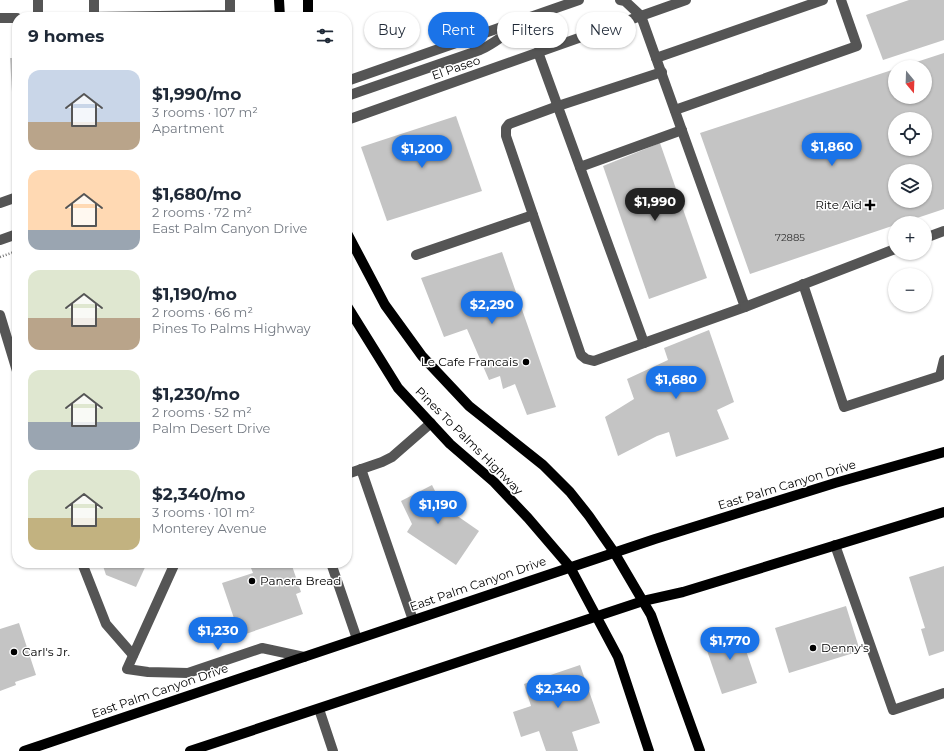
<!DOCTYPE html>
<html lang="en">
<head>
<meta charset="utf-8">
<style>
	body { margin:0; font-family:Montserrat,sans-serif; background:#f6f6f7; color:#1f2937; height:100vh; display:flex; flex-direction:column; font-size:15px; white-space:nowrap }
	* { box-sizing:border-box; margin:0 }
	p { font-size:13px; color:#747a83 }
	.icon { flex:none; width:22px; height:22px; fill:none; stroke:currentColor; stroke-width:2; stroke-linecap:round; stroke-linejoin:round }
	.map { position:relative; flex:1; overflow:hidden }
	.drawer { position:absolute; left:12px; top:12px; width:340px; height:556px; display:flex; flex-direction:column; background:#fff; border-radius:16px; box-shadow:0 1px 3px #0004 }
	.drawer>* { flex:none }
	.guide { position:absolute; left:364px; top:12px; width:380px; height:36px; display:flex; gap:8px }
	.needle { width:26px; rotate:161deg }
	.tools { position:absolute; left:888px; top:60px; display:grid; gap:8px }
	.tools a { display:grid; place-items:center; width:44px; height:44px; border-radius:50%; background:#fff; box-shadow:0 1px 3px #0004; font-size:20px }
	.price { position:absolute; translate:-50% -34px; padding:0 9px; border-radius:14px; background:#1a73e8; color:#fff; font-size:13px; line-height:26px; filter:drop-shadow(0 1px 2px #0008) }
	.price::after { content:''; position:absolute; left:50%; top:24px; width:12px; height:9px; margin-left:-6px; background:inherit; clip-path:polygon(0 0,100% 0,50% 100%) }
	.price.selected { background:#222; color:#fff }
	ul { padding:0; list-style:none }
	li { display:flex; align-items:center; gap:12px; height:100px; padding:0 16px }
	li span { display:grid; place-items:center; flex:none; width:112px; height:80px; border-radius:12px; color:#555 }
	li>.icon { margin-inline-start:auto }
	span .icon { width:48px; height:48px; fill:#fffc; stroke-width:1 }
	li b { font-size:17px }
	h2 { display:flex; justify-content:space-between; align-items:center; height:48px; padding:0 16px; font-size:17px }
	.pill { padding:0 14px; border-radius:18px; background:#fff; box-shadow:0 1px 3px #0004; font-size:14px; line-height:36px }
	.pill.selected { background:#1a73e8; color:#fff }
	.map>svg:first-child { display:block }
	.building { fill:#c4c4c4; fill-rule:evenodd }
	.lines { fill:none; stroke-linecap:round; stroke-linejoin:round }
	.path { stroke:#777; stroke-width:2.5; stroke-dasharray:1 2; stroke-linecap:butt }
	.minor { stroke:#555; stroke-width:10 }
	.major { stroke:#000; stroke-width:10 }
	.poi-dot { fill:#000; stroke:#fff; stroke-width:1.5 }
	.labels { text-anchor:middle; stroke-width:3; stroke-linejoin:round; paint-order:stroke }
	.number-label { font-size:10px; fill:#313131 }
	.street-label { font-size:12px; fill:#000; stroke:#fff }
	.poi-label { font-size:12px; fill:#000; stroke:#fff; text-anchor:start }
</style>
</head>
<body>
<div class="map">
<svg width="944" height="751" viewBox="0 0 944 751">
	<rect width="100%" height="100%" fill="#fff"/>
	<!-- building -->
	<g class="building">
		<polygon points="909,0 944,0 944,40 883,60 866,15"/>
		<path d="M944 53V209L902 223H895V225L750 274 700 133 895 69V97H925V67H901ZM895 119H925V149H895ZM895 171H925V201H895Z"/>
		<polygon points="10,58 17,58 17,160 16,160"/>
		<polygon points="456,116 482,191 387,221 361,147"/>
		<polygon points="660,143 707,278 649,299 603,166"/>
		<polygon points="502,252 556,407 527,415 515,384 503,389 500,376 489,380 467,329 444,337 421,278"/>
		<polygon points="709,330 734,402 717,410 729,439 676,457 669,432 657,436 618,456 605,417 634,399 627,379 668,360 664,348"/>
		<polygon points="432,485 440,501 454,511 456,515 479,531 456,565 407,532 412,524 401,501"/>
		<polygon points="102,563 147,563 136,587 106,575"/>
		<polygon points="249,563 291,563 301,592 296,594 303,614 240,636 222,583 253,573"/>
		<polygon points="944,566 944,651 929,656 921,629 925,628 909,577"/>
		<polygon points="846,606 860,651 789,673 775,628"/>
		<polygon points="19,623 36,675 15,682 16,685 0,691 0,629"/>
		<polygon points="738,627 757,683 722,694 703,639"/>
		<polygon points="580,665 600,723 572,732 578,751 546,751 539,731 521,737 513,712 531,706 524,684"/>
	</g>
	<g class="lines">
		<!-- path -->
		<polyline class="path" points="0,257 17,251"/>
		<!-- minor -->
		<g class="minor">
			<polyline points="38,0 38,17"/>
			<polyline points="94,0 94,17"/>
			<polyline points="88,17 230,15 230,0"/>
			<polyline points="0,18 17,18"/>
			<polyline points="538,52 644,343 745,307 641,16 625,1 620,0"/>
			<polyline points="656,58 823,0"/>
			<polyline points="347,81 579,0"/>
			<path d="M347 96 480 50C494 44 504 34 517 27"/>
			<polyline points="675,110 857,46 841,0"/>
			<polyline points="347,120 686,0"/>
			<polyline points="580,167 682,130"/>
			<polyline points="0,203 17,197"/>
			<polyline points="925,238 944,231"/>
			<polyline points="0,240 17,234"/>
			<polyline points="416,255 533,215"/>
			<polyline points="803,284 844,407 940,376 944,360"/>
			<polyline points="745,307 895,249"/>
			<polyline points="0,315 17,371"/>
			<polyline points="644,343 594,361 586,359 581,355 506,136 506,128 509,124 558,106 662,72"/>
			<polyline points="361,469 413,620"/>
			<polyline points="347,474 382,462 392,457 431,423"/>
			<polyline points="835,545 893,710 944,693"/>
			<polyline points="82,563 106,624 133,655"/>
			<polyline points="175,563 127,669 148,672 188,673 262,648 304,657"/>
			<polyline points="331,563 357,639"/>
			<polyline points="319,709 333,751"/>
		</g>
		<!-- major -->
		<g class="major">
			<polyline points="279,0 280,17"/>
			<polyline points="308,0 308,17"/>
			<polyline points="347,233 385,305 422,356 469,406 543,465 570,492 589,516 614,552 651,615 700,751"/>
			<polyline points="347,306 398,388 450,444 494,482 528,518 570,567 618,657 649,751"/>
			<polyline points="24,751 655,539 835,483 944,452"/>
			<polyline points="190,751 643,601 683,592 944,512"/>
		</g>
	</g>
	<!-- markers -->
	<g class="poi-dot">
		<path d="M868 199h4v4h4v4h-4v4h-4v-4h-4v-4h4z"/>
		<circle cx="526" cy="362" r="4"/>
		<circle cx="252" cy="581" r="4"/>
		<circle cx="813" cy="648" r="4"/>
		<circle cx="14" cy="652" r="4"/>
	</g>
	<g class="labels">
		<!-- number labels -->
		<g class="number-label">
			<text x="790" y="241">72885</text>
		</g>
		<!-- street labels -->
		<g class="street-label">
			<text transform="translate(456 68) rotate(-19)" y="4">El Paseo</text>
			<text transform="translate(469 441) rotate(45)" y="4">Pines To Palms Highway</text>
			<text transform="translate(787 485) rotate(-17)" y="4">East Palm Canyon Drive</text>
			<text transform="translate(478 584) rotate(-19)" y="4">East Palm Canyon Drive</text>
			<text transform="translate(160 691) rotate(-19)" y="4">East Palm Canyon Drive</text>
		</g>
		<!-- poi labels -->
		<g class="poi-label">
			<text x="862" y="209" text-anchor="end">Rite Aid</text>
			<text x="518" y="366" text-anchor="end">Le Cafe Francais</text>
			<text x="260" y="585">Panera Bread</text>
			<text x="821" y="652">Denny's</text>
			<text x="22" y="656">Carl's Jr.</text>
		</g>
	</g>
</svg>
<div class="tools">
<a><svg class="needle" viewBox="-14 -14 28 28"><path d="M0-13l5 13h-10z" fill="#e53935"/><path d="M0 13l5-13h-10z" fill="#747a83"/></svg></a>
<a><svg class="icon" aria-label="locate" viewBox="0 0 24 24"><circle cx="12" cy="12" r="6"/><path d="M12 2v4M12 18v4M2 12h4M18 12h4"/></svg></a>
<a><svg class="icon" aria-label="layers" viewBox="0 0 24 24"><path d="M12 4l9 5-9 5-9-5zM3 14l9 5 9-5"/></svg></a>
<a>+</a>
<a>−</a>
</div>
<b class="price" style="left:832px;top:167px">$1,860</b>
<b class="price" style="left:422px;top:169px">$1,200</b>
<b class="price selected" style="left:655px;top:222px">$1,990</b>
<b class="price" style="left:492px;top:325px">$2,290</b>
<b class="price" style="left:676px;top:400px">$1,680</b>
<b class="price" style="left:438px;top:525px">$1,190</b>
<b class="price" style="left:218px;top:651px">$1,230</b>
<b class="price" style="left:730px;top:661px">$1,770</b>
<b class="price" style="left:558px;top:709px">$2,340</b>
<div class="guide">
<a class="pill">Buy</a>
<a class="pill selected">Rent</a>
<a class="pill">Filters</a>
<a class="pill">New</a>
</div>
<section class="drawer">
<h2>9 homes<svg class="icon" aria-label="filters" viewBox="0 0 24 24"><path d="M4 7h16M4 17h16"/><circle cx="9" cy="7" r="2"/><circle cx="15" cy="17" r="2"/></svg></h2>
<ul>
<li><span style="background:linear-gradient(#c9d6e8 65%,#b9a48a 0)"><svg class="icon" aria-label="home" viewBox="0 0 24 24"><path d="M3 11l9-7 9 7M6 9v11h12V9"/></svg></span><div><b>$1,990/mo</b><p>3 rooms · 107 m²</p><p>Apartment</p></div></li>
<li><span style="background:linear-gradient(#ffd9b3 75%,#9aa5b1 0)"><svg class="icon" aria-label="home" viewBox="0 0 24 24"><path d="M3 11l9-7 9 7M6 9v11h12V9"/></svg></span><div><b>$1,680/mo</b><p>2 rooms · 72 m²</p><p>East Palm Canyon Drive</p></div></li>
<li><span style="background:linear-gradient(#dfe7d0 60%,#b9a48a 0)"><svg class="icon" aria-label="home" viewBox="0 0 24 24"><path d="M3 11l9-7 9 7M6 9v11h12V9"/></svg></span><div><b>$1,190/mo</b><p>2 rooms · 66 m²</p><p>Pines To Palms Highway</p></div></li>
<li><span style="background:linear-gradient(#dfe7d0 65%,#9aa5b1 0)"><svg class="icon" aria-label="home" viewBox="0 0 24 24"><path d="M3 11l9-7 9 7M6 9v11h12V9"/></svg></span><div><b>$1,230/mo</b><p>2 rooms · 52 m²</p><p>Palm Desert Drive</p></div></li>
<li><span style="background:linear-gradient(#dfe7d0 60%,#c2b280 0)"><svg class="icon" aria-label="home" viewBox="0 0 24 24"><path d="M3 11l9-7 9 7M6 9v11h12V9"/></svg></span><div><b>$2,340/mo</b><p>3 rooms · 101 m²</p><p>Monterey Avenue</p></div></li>
</ul>
</section>
</div>
</body>
</html>
